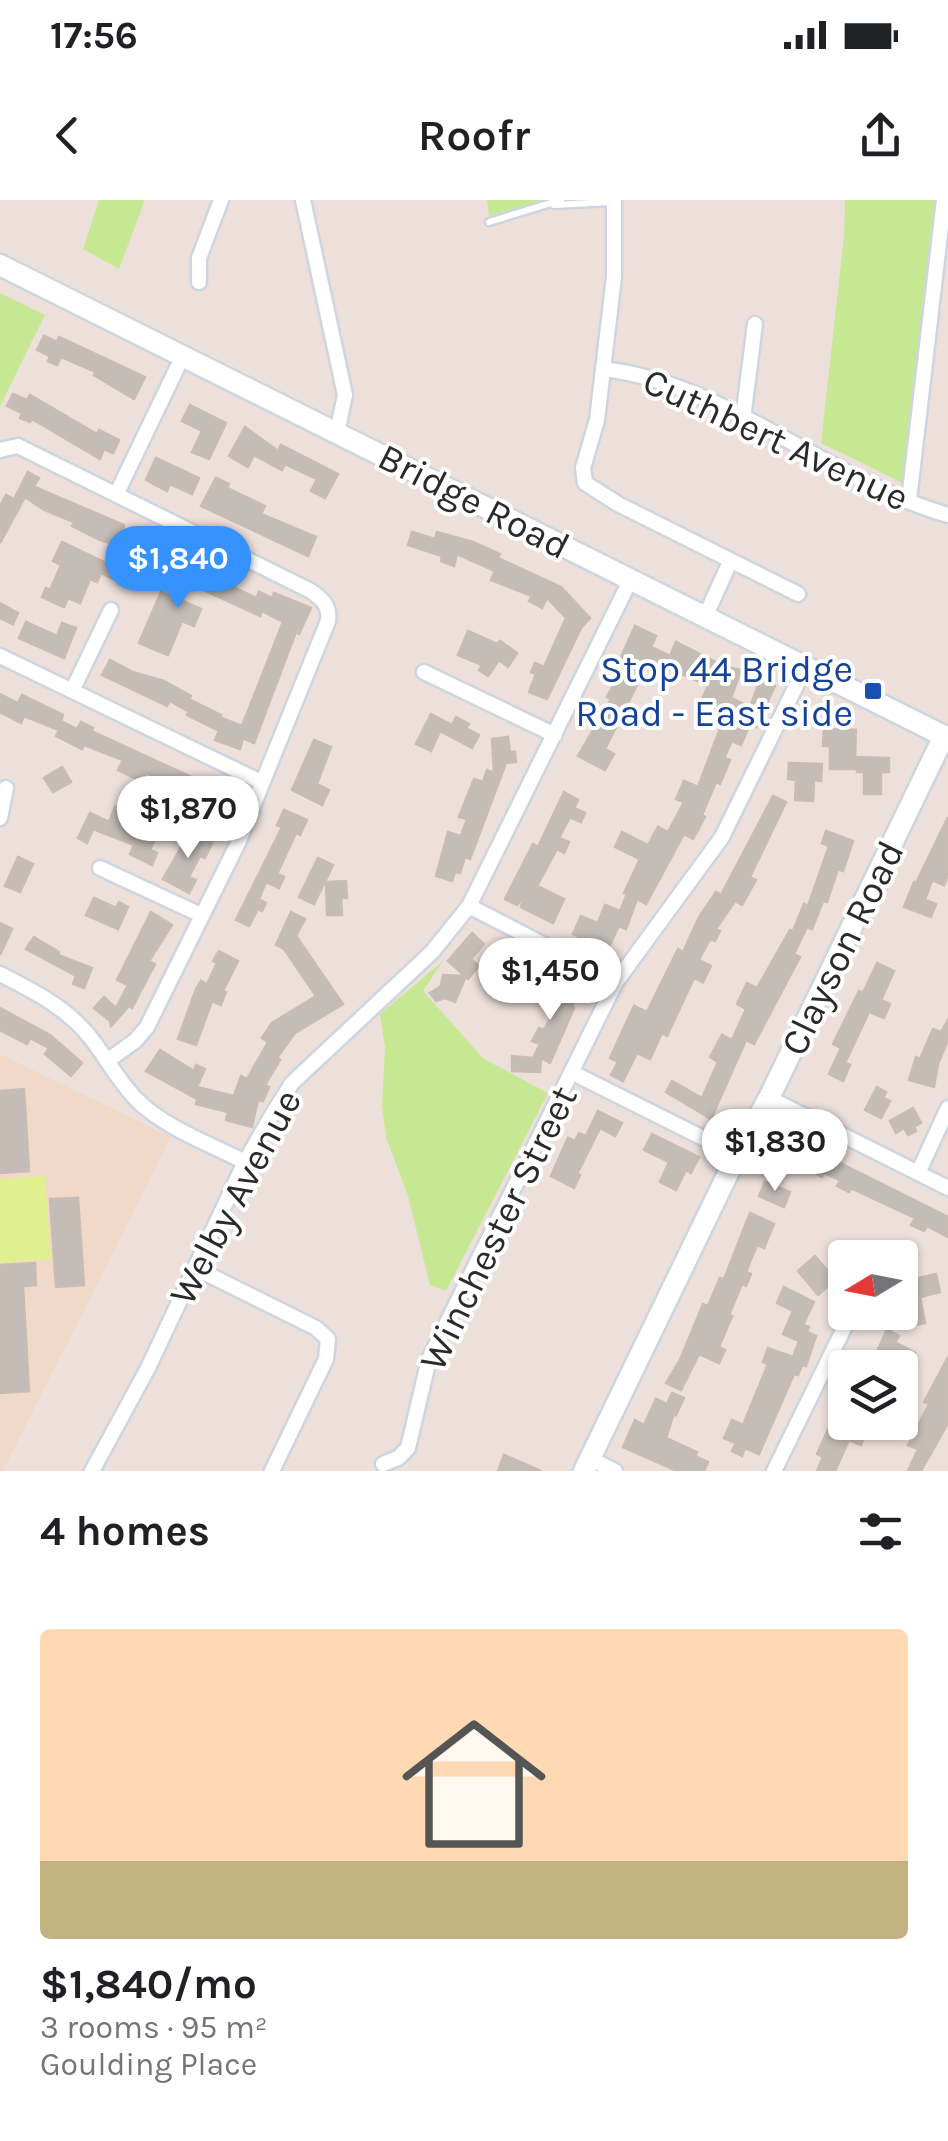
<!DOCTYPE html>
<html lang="en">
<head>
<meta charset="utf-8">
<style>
	body { margin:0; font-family:Karla,sans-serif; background:#f2f2f2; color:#202124; height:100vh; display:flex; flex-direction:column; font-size:38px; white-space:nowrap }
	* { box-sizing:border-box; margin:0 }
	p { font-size:32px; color:#757577 }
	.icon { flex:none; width:55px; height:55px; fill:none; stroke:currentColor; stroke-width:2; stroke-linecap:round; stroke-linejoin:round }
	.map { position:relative; height:1271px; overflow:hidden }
	.details { display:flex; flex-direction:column; background:#fff; flex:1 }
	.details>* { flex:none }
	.needle { width:65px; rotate:260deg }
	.tools { position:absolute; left:828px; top:1040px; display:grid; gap:20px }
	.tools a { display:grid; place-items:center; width:90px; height:90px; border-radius:10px; background:#fff; box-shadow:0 2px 8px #0004; font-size:50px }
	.price { position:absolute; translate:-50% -85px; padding:0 22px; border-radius:35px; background:#fff; color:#222; font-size:32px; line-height:65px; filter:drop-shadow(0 2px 5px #0008) }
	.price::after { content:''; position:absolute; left:50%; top:60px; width:30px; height:22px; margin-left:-15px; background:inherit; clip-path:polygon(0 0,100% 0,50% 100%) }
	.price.selected { background:#3692ff; color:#fff }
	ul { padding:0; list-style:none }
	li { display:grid; align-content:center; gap:20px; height:530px; padding:0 40px }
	li span { display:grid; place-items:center; height:310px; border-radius:10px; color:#555 }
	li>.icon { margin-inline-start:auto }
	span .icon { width:180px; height:180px; fill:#fffc; stroke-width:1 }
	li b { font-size:42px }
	h2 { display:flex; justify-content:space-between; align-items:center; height:120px; padding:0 40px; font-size:42px }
	.status { display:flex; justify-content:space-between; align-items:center; height:70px; padding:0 50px; background:#fff; direction:ltr }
	.status svg { height:28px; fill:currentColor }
	header { display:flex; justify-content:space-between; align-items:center; height:130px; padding:0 40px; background:#fff; font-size:45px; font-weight:600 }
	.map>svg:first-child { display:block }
	.education { fill:#f0d9c9 }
	.green { fill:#c7e893 }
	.pitch { fill:#e1f08e }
	.building { fill:#c4bcb6; stroke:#c8bcb4; stroke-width:2.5 }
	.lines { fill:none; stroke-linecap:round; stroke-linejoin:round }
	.lane-casing { stroke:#cdd6e0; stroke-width:11 }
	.street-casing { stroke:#cdd6e0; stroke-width:19 }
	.secondary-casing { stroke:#cdd6e0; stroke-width:25 }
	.lane { stroke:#fff; stroke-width:6 }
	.street { stroke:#fff; stroke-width:14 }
	.secondary { stroke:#fff; stroke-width:20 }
	.transit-dot { fill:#1a4fb4; stroke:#fff; stroke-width:4 }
	.labels { text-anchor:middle; stroke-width:8; stroke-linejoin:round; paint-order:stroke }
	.street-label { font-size:38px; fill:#2a2a2a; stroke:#fff }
	.transit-label { font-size:38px; fill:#164399; stroke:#fff; text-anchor:end }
</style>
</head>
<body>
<div class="status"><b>17:56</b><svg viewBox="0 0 49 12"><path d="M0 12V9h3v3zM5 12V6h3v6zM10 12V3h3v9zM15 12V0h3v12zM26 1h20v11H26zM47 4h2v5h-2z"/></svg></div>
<header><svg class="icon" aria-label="back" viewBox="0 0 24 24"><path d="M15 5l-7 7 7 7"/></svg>Roofr<svg class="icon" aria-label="share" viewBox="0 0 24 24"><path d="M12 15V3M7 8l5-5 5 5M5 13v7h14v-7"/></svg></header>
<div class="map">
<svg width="948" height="1271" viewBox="0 0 948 1271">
	<rect width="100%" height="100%" fill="#ede0db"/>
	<!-- education -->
	<polygon class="education" points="0,854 171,937 3,1271 0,1271"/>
	<!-- green -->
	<g class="green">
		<polygon points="99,0 145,0 119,69 83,49"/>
		<polygon points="487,0 547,0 489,16"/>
		<polygon points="845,0 944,0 911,287 821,243 844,36"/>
		<polygon points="0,93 45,115 0,206"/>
		<polygon points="443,761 423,791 484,859 548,893 446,1091 430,1085 408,996 386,937 382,905 385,847 380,814"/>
	</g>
	<!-- pitch -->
	<polygon class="pitch" points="45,976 51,1059 0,1063 0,979"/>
	<!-- building -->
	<g class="building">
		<polygon points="44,136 57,142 59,137 145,177 134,199 94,175 96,172 61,157 57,165 48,161 50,156 37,150"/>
		<polygon points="13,194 27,200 30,195 97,234 99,230 119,240 113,253 104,249 100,259 32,219 30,222 20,218 22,213 7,206"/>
		<polygon points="190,205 226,223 209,259 192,252 202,231 182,221"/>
		<polygon points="245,227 278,251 281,245 338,274 325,298 311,291 317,279 285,264 282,270 254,255 248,267 229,256"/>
		<polygon points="156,258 199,278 192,294 170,284 167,291 146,280"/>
		<polygon points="28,272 39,278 34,286 44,291 124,325 122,335 138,339 158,350 161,344 173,351 171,354 206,373 208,369 237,381 235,388 256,398 259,392 272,398 274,393 311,408 299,434 296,432 254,543 243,538 240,549 215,540 219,531 187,515 189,512 170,501 167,506 102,475 110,460 133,472 164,481 191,496 189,499 221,515 219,517 242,526 283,422 262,411 260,416 195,386 193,390 133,354 132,358 121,352 123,347 100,340 72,326 74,322 44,310 25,297 0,343 0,306 6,295 14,299"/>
		<polygon points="216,278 229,284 227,288 265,306 261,314 316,337 308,356 201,306"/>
		<polygon points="412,332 435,339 437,332 473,342 500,354 498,358 561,387 590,418 581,428 547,499 529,492 536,474 531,472 535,463 544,467 566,418 547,398 542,408 529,401 532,396 491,380 495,371 457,354 454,366 441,361 442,356 408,345"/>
		<polygon points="62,342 125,372 120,382 101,373 97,382 90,379 80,403 68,398 64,407 42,397 46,388 50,390 61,365 53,361"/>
		<polygon points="161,392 201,409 194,426 182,421 168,455 139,443"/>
		<polygon points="0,403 18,413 13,424 0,418"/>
		<polygon points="26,422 57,436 62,423 76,428 64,458 19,438"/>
		<polygon points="635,426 656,436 651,447 670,456 676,442 726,467 741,470 731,498 750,507 760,480 775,486 756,527 750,524 741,545 732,541 724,558 730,560 720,584 716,582 702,615 705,617 693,639 684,634 646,704 637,699 626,729 619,726 607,751 573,734 581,716 598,723 605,705 620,711 627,694 624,693 640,659 615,647 622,632 648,645 658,627 668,632 684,602 676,599 684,581 698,587 725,515 700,504 708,485 642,458 631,482 637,485 605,549 614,554 605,570 578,556 611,499 607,497 621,470 616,468"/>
		<polygon points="468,431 497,444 500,441 517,453 508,467 499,460 488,476 479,470 482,465 458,455"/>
		<polygon points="0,494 18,503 22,495 63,515 61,521 77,529 81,522 93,528 91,531 211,586 209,592 235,605 227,622 206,608 208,604 181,593 183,588 146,573 142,582 118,570 123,560 84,545 82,549 56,536 59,530 24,516 21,523 0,512"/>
		<polygon points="431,514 452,525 456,517 469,524 466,528 479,535 472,548 440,531 431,551 416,544"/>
		<polygon points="824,529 856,530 855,557 889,558 889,572 881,572 881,594 864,594 864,572 857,572 857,569 830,569 830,546 823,546"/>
		<polygon points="508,537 510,552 515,552 516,562 506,563 470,659 465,657 460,673 455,672 452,681 436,676 448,632 461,636 467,619 459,617 474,579 483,582 487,570 494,573 492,539"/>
		<polygon points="314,540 331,547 317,584 329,590 322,605 292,590"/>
		<polygon points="789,563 822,564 821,581 814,580 813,601 795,600 796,580 788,579"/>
		<polygon points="62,567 71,582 53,592 44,578"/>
		<polygon points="564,592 578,600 574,608 585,613 581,622 570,617 559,638 569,642 564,653 557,649 537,686 564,699 553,723 521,707 524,697 517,705 505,699 533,644 538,647"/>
		<polygon points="773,596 786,602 750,677 756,680 742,705 735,701 716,729 720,731 715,741 710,739 699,760 711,766 703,782 694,778 667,836 662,833 650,859 637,853 623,881 611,875 618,862 610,858 634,806 647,812 678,749 683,752 699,717 716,692 721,695"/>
		<polygon points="115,607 129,613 123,625 140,632 142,627 157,634 150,650 157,653 152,665 130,654 134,645 93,629 87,643 78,638 90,613 109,622"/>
		<polygon points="284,610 307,620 300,635 296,633 277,674 284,677 279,688 266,682 259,699 266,703 262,711 258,709 249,726 236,720 282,627 277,625"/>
		<polygon points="948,617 948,675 944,685 932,680 925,700 936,704 931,717 904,707 914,682 916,683"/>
		<polygon points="191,630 213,641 205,658 200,656 189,677 196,680 189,693 163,679"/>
		<polygon points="826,631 853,641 843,671 838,669 827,702 823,701 812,729 807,727 794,754 800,757 754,844 746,840 711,919 666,892 672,881 702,898 718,862 710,857 722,835 732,840 746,809 737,804 747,783 757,788 790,730 793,731 804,704 808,706 829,646 822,643"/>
		<polygon points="18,657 33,664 20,692 5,686"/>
		<polygon points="318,658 333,665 314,704 299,697"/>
		<polygon points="346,681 347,698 341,698 342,715 327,715 326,682"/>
		<polygon points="94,698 116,708 119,702 128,707 118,729 86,715"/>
		<polygon points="151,712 172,725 149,761 155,764 132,808 129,806 111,826 110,821 94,808 104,797 116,808 128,785 117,780"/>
		<polygon points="291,712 305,719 296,736 343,804 295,833 277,858 280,860 265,885 269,887 263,901 258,900 252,927 226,920 228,912 196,904 197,899 146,871 160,850 194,871 196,865 205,869 197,887 234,896 241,876 247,879 268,842 262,838 272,823 316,796 284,749 276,745"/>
		<polygon points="0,723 12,729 0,755"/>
		<polygon points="472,733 484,744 471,759 479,766 468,779 448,761"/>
		<polygon points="34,737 59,752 58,755 92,768 84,788 73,784 76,776 26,749"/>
		<polygon points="501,749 524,761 517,775 494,763"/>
		<polygon points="219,751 238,761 223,791 226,792 221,805 212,801 196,845 178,839 196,789 201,781 207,784 217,763 213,761"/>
		<polygon points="877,763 894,771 881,800 890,804 884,818 869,812 845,863 850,865 843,881 829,874 841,848 833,844 859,791 863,793"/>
		<polygon points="550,764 567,772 560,785 578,794 572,806 574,808 550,863 541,858 540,872 512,871 512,856 533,858 540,844 532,841 539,828 544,830 561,798 539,787"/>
		<polygon points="443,775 466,776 455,802 445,798 436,801 430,793 441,786"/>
		<polygon points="0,808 50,835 82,863 71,876 45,854 49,848 30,838 27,844 0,830"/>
		<polygon points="948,820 948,840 938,864 934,887 909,880 916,857 920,859 933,829 941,832"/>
		<polygon points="877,887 886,892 883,898 890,901 881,918 865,910"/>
		<polygon points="24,889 29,971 0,973 0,891"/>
		<polygon points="913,908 921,923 914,926 916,931 908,935 904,928 896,933 890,921"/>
		<polygon points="598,911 622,923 615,936 600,928 577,974 580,975 574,988 551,976 568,938 575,941 579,933 586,936"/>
		<polygon points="652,934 699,957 691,973 686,970 676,990 660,982 669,962 644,950"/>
		<polygon points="782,934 948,1017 948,1037 927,1026 924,1031 911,1025 915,1018 851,988 849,992 837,986 840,980 824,973 822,977 787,958 785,962 771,955"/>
		<polygon points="765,982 790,992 784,1007 759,996"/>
		<polygon points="78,998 84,1085 56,1087 50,999"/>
		<polygon points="750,1013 774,1024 764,1048 757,1045 746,1072 751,1074 746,1086 742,1084 729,1115 732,1116 719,1147 725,1150 719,1163 699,1154 681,1190 666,1183 680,1160 703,1104 708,1106 720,1078 724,1079"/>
		<polygon points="883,1045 900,1058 867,1058 875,1047 880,1050"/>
		<polygon points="815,1056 835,1080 818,1095 798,1071"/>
		<polygon points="35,1063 36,1085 23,1086 29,1191 0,1193 0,1065"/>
		<polygon points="908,1073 910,1080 936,1074 940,1092 920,1097 925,1123 900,1128 897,1112 904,1108 900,1075"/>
		<polygon points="784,1087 814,1102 803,1125 809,1127 807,1132 816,1136 806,1166 802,1165 798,1175 794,1174 759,1254 745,1248 742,1256 732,1251 736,1243 724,1238 732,1220 743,1225 768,1164 763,1162 768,1148 793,1157 799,1141 783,1134 793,1111 777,1103"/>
		<polygon points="887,1129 899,1136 895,1142 915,1153 908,1168 870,1168"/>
		<polygon points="948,1157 948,1223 921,1271 908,1271 918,1249 908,1245 929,1204 924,1202"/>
		<polygon points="845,1192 845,1222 870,1222 861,1245 849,1240 835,1271 817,1271 823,1257 817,1254"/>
		<polygon points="672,1193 684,1198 676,1215 674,1213 666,1238 697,1252 695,1256 708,1262 704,1271 677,1271 623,1247 635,1220 644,1225 656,1199 667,1204"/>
		<polygon points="504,1255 541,1271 498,1271"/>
	</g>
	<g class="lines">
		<defs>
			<g id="lane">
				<polyline points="554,5 611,2"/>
				<polyline points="489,22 561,0"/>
			</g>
			<g id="street">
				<polyline points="303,0 345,195 337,233"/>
				<polyline points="614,0 614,77 597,220 583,268 585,283 618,304 798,394"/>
				<polyline points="199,82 199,58 221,0"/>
				<path d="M603 169C727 183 829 281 948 315"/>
				<polyline points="743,219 755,124"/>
				<path d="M0 250 18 246 311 391C323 400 330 405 328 421L238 643 147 827 135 841 107 861"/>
				<polyline points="117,293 177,168"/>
				<polyline points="909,300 944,0"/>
				<polyline points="705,417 730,362"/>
				<polyline points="0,456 261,582"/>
				<polyline points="424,472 555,535"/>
				<polyline points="72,491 111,410"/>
				<polyline points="0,618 6,588"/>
				<polyline points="100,668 201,715"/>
				<polyline points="469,706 616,782"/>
				<path d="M0 774C33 791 66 807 90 837 106 857 118 881 137 900 165 928 210 944 245 962"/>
				<polyline points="573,873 737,955"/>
				<polyline points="769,898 948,988"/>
				<polyline points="918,973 948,908"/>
				<polyline points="195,1068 316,1128 328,1139 326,1159 272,1271"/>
				<polyline points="591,1259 615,1271"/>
				<polyline points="383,1264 398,1258 408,1248 429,1159 616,782 722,637 800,478"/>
				<polyline points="92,1271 148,1168 245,962 272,915 292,883 432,752 469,706 625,391"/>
				<polyline points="774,1271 852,1112"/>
			</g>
			<g id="secondary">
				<polyline points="0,65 948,538"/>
				<polyline points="584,1271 737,955 769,898 944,536"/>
			</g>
		</defs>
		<!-- lane casing -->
		<use href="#lane" class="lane-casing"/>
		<!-- street casing -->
		<use href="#street" class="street-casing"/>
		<!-- secondary casing -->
		<use href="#secondary" class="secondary-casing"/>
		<!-- lane -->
		<use href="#lane" class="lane"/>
		<!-- street -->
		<use href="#street" class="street"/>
		<!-- secondary -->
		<use href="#secondary" class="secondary"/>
	</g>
	<!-- markers -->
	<rect class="transit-dot" x="863" y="481" width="20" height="20" rx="5"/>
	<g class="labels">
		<!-- street labels -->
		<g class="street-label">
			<text transform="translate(776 239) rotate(25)" y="13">Cuthbert Avenue</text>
			<text transform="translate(474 301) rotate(27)" y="13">Bridge Road</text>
			<text transform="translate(842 748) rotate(-64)" y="13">Clayson Road</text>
			<text transform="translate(235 997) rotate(-62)" y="13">Welby Avenue</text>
			<text transform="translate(498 1028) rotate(-64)" y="13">Winchester Street</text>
		</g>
		<!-- transit labels -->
		<g class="transit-label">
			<text x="853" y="482">Stop 44 Bridge<tspan x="853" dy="44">Road - East side</tspan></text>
		</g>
	</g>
</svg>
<div class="tools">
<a><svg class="needle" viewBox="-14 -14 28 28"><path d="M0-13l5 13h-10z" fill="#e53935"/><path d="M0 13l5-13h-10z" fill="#757577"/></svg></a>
<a><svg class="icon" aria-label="layers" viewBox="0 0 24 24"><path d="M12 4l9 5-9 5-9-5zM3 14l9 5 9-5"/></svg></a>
</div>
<b class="price selected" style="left:178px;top:411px">$1,840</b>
<b class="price" style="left:188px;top:661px">$1,870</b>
<b class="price" style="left:550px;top:823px">$1,450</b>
<b class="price" style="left:775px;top:994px">$1,830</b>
</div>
<section class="details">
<h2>4 homes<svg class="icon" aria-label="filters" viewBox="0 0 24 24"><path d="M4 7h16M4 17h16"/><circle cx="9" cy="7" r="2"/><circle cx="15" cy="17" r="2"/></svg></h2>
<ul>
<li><span style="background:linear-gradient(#ffd9b3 75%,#c2b280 0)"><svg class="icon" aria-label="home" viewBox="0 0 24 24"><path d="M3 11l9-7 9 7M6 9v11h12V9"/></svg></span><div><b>$1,840/mo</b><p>3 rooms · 95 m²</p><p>Goulding Place</p></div></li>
</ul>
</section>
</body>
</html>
